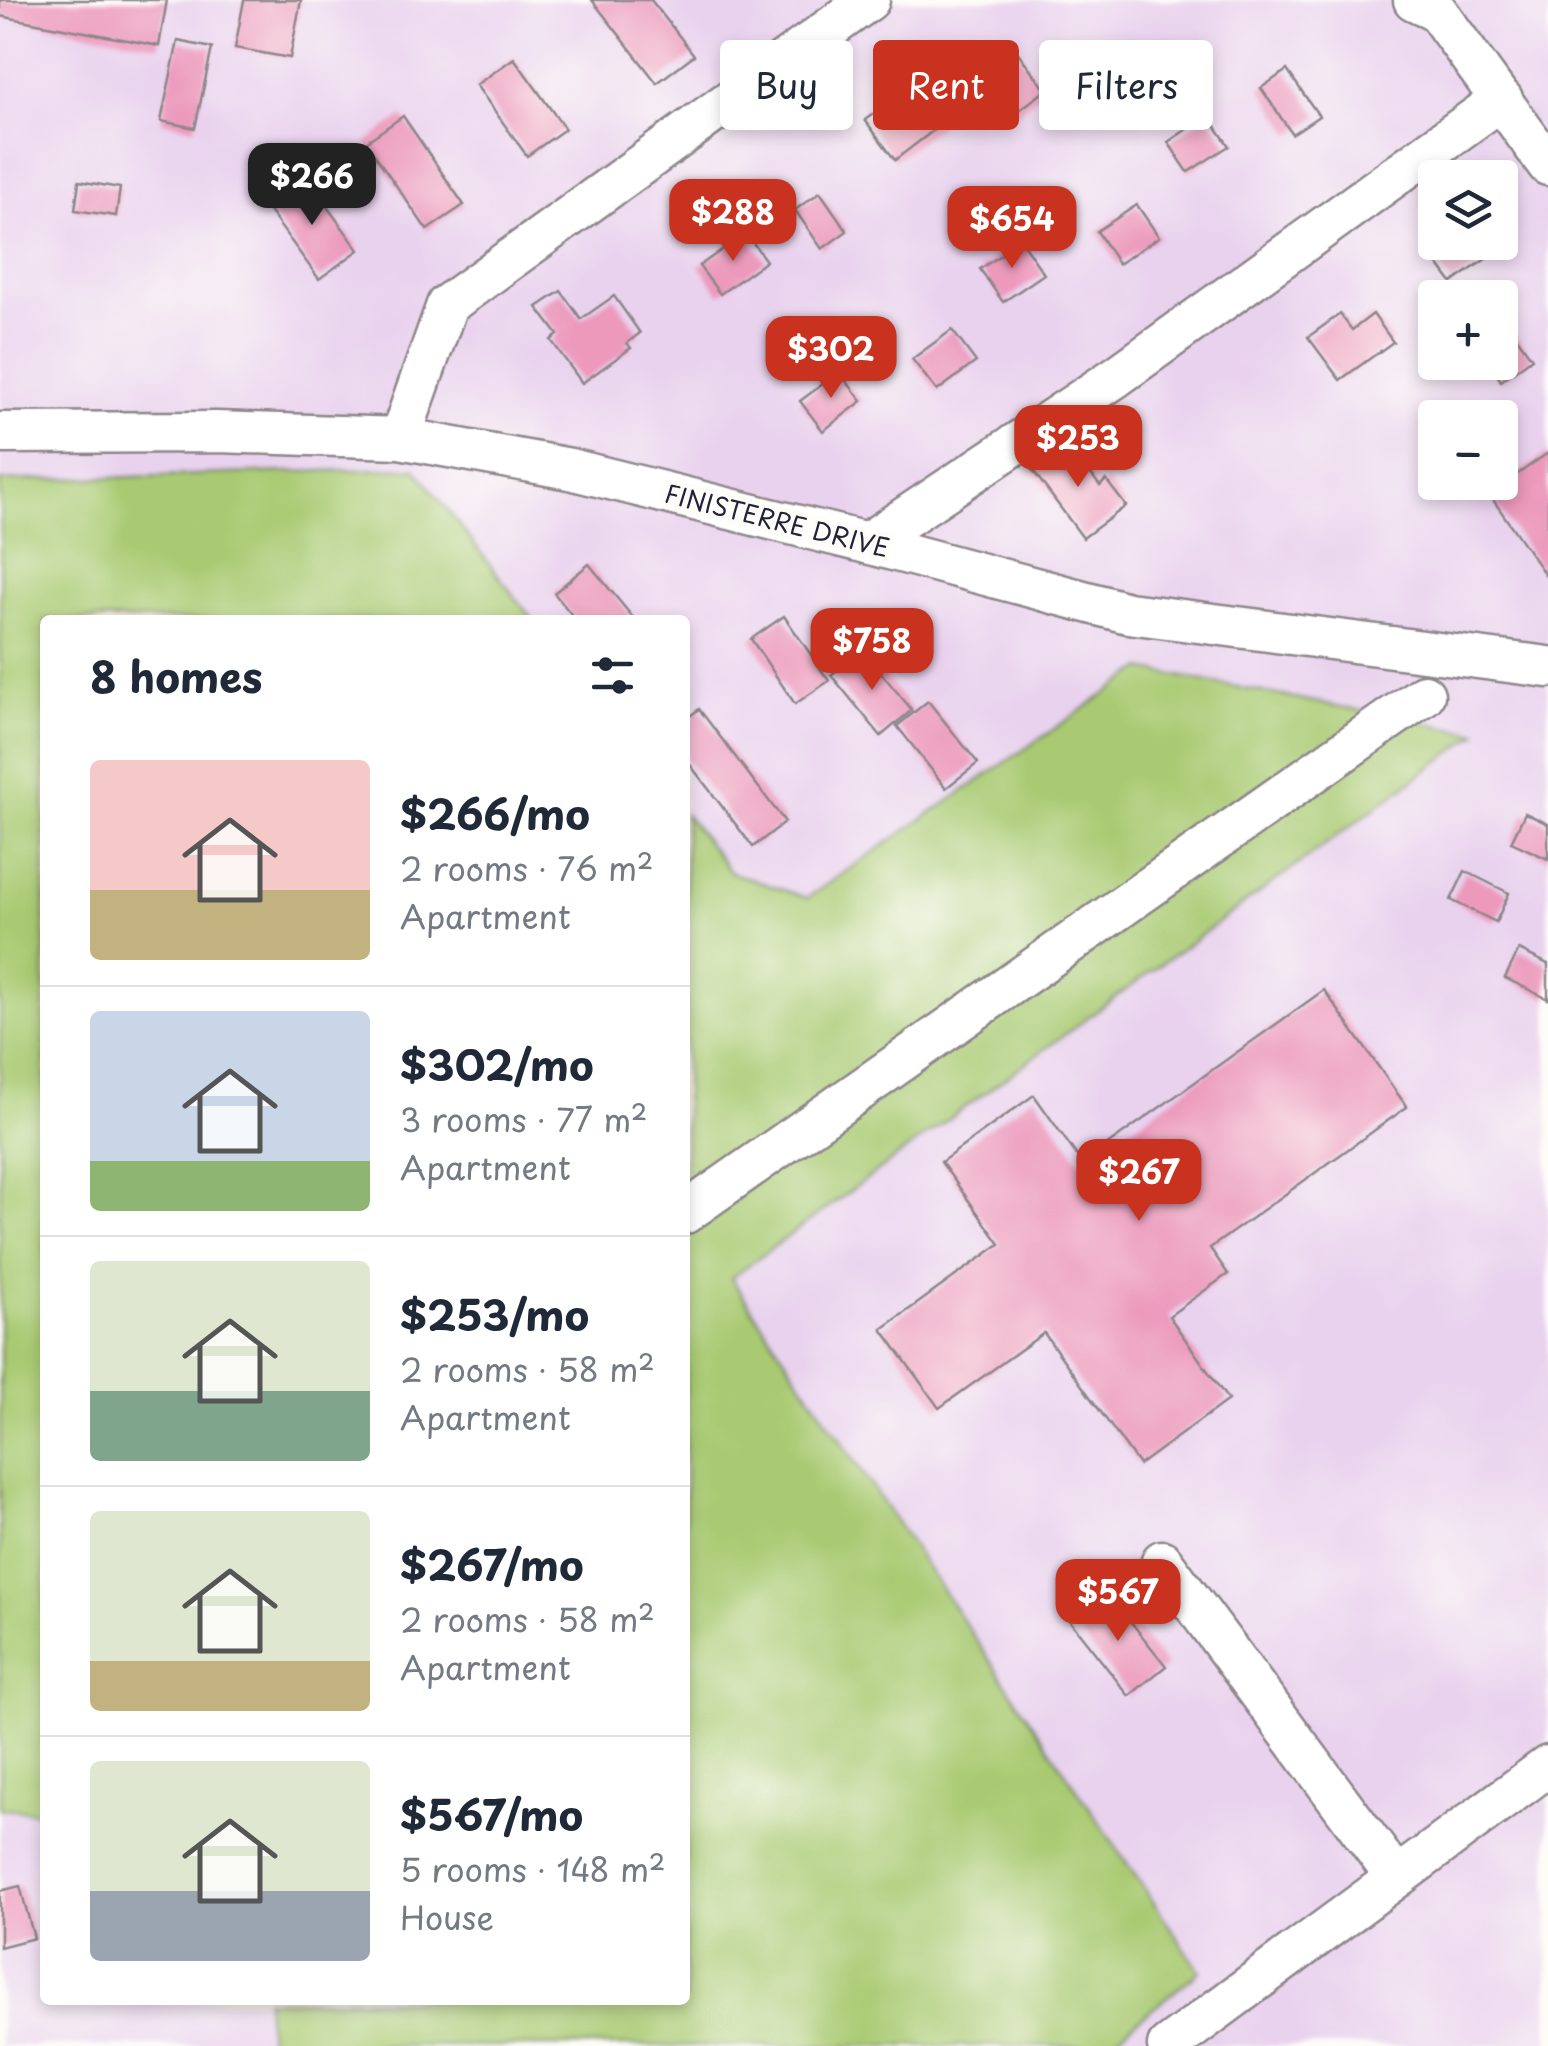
<!DOCTYPE html>
<html lang="en">
<head>
<meta charset="utf-8">
<style>
	body { margin:0; font-family:"Playpen Sans",sans-serif; background:#f2f2f3; color:#1f2937; height:100vh; display:flex; flex-direction:column; font-size:38px; white-space:nowrap }
	* { box-sizing:border-box; margin:0 }
	p { font-size:32px; color:#747a83 }
	.icon { flex:none; width:55px; height:55px; fill:none; stroke:currentColor; stroke-width:2; stroke-linecap:round; stroke-linejoin:round }
	.map { position:relative; flex:1; overflow:hidden }
	.details { position:absolute; left:40px; top:615px; width:650px; height:1390px; display:flex; flex-direction:column; background:#fff; border-radius:10px; box-shadow:0 5px 15px #0003 }
	.details>* { flex:none }
	.guide { position:absolute; left:720px; top:40px; width:678px; height:90px; display:flex; gap:20px }
	.buttons { position:absolute; left:1418px; top:160px; display:grid; gap:20px }
	.buttons a { display:grid; place-items:center; width:100px; height:100px; border-radius:10px; background:#fff; box-shadow:0 5px 15px #0003; font-size:50px }
	.price { position:absolute; translate:-50% -85px; padding:0 22px; border-radius:20px; background:#c8321e; color:#fff; font-size:32px; line-height:65px; filter:drop-shadow(0 2px 5px #0008) }
	.price::after { content:''; position:absolute; left:50%; top:60px; width:30px; height:22px; margin-left:-15px; background:inherit; clip-path:polygon(0 0,100% 0,50% 100%) }
	.price.current { background:#222; color:#fff }
	ul { padding:0; list-style:none }
	li { display:flex; align-items:center; gap:30px; height:250px; padding:0 50px }
	li+li { border-top:2px solid #e0e1e3 }
	li span { display:grid; place-items:center; flex:none; width:280px; height:200px; border-radius:10px; color:#555 }
	li>.icon { margin-inline-start:auto }
	span .icon { width:120px; height:120px; fill:#fffc; stroke-width:1 }
	li b { font-size:42px }
	h2 { display:flex; justify-content:space-between; align-items:center; height:120px; padding:0 50px; font-size:42px }
	.chip { padding:0 35px; border-radius:10px; background:#fff; box-shadow:0 5px 15px #0003; font-size:35px; line-height:90px }
	.chip.current { background:#c8321e; color:#fff }
	.map>svg:first-child { display:block }
	.built { fill:#e9d2ee; fill-rule:evenodd }
	.green { fill:#a9ca72; stroke:#667656; stroke-width:2.5 }
	.building { fill:#ec99bc }
	.lines { fill:none; stroke-linecap:round; stroke-linejoin:round }
	.minor-casing { stroke:#8d868a; stroke-width:45 }
	.minor { stroke:#fff; stroke-width:40 }
	.labels { text-anchor:middle; stroke-width:10; stroke-linejoin:round; paint-order:stroke }
	.street-label { font-size:25px; fill:#22223b; stroke:#fdfcf7 }
</style>
</head>
<body>
<div class="map">
<svg width="1548" height="2046" viewBox="0 0 1548 2046">
	<rect width="100%" height="100%" fill="#fdfcf7"/>
	<filter id="ink" filterUnits="userSpaceOnUse"><feTurbulence type="fractalNoise" baseFrequency=".01" numOctaves="2"/><feDisplacementMap in="SourceGraphic" scale="20" xChannelSelector="R" yChannelSelector="G"/><feConvolveMatrix kernelMatrix="1 2 1 2 8 2 1 2 1" color-interpolation-filters="sRGB"/></filter>
	<filter id="wash" filterUnits="userSpaceOnUse"><feTurbulence type="fractalNoise" baseFrequency=".0048" numOctaves="4" result="noise"/><feDisplacementMap in="SourceGraphic" scale="40" xChannelSelector="R" yChannelSelector="G"/><feGaussianBlur stdDeviation="2.25" result="paint"/><feColorMatrix in="noise" values="0 0 0 0 0 0 0 0 0 0 0 0 0 0 0 0 0 1.4 0 .05"/><feComposite in="paint" operator="in"/></filter>
	<g filter="url(#wash)">
		<rect width="100%" height="100%" fill="#f8ebd9"/>
		<!-- built -->
		<path class="built" d="M0 0H1548V2046H0ZM1435 178H1500V242H1435ZM1435 298H1500V362H1435ZM1435 418H1500V482H1435ZM45 620H685V2000H45Z"/>
		<!-- green -->
		<g class="green">
			<polygon points="415,468 533,620 45,620 45,1812 0,1809 0,481"/>
			<polygon points="1142,669 1478,733 731,1278 1200,1971 1106,2046 269,2046 266,2000 685,2000 685,814 730,872 807,898"/>
		</g>
		<g id="blocks">
			<!-- building -->
			<g class="building">
				<polygon points="0,0 167,0 159,46 0,16"/>
				<polygon points="244,0 301,0 290,58 235,48"/>
				<polygon points="592,0 651,0 694,55 657,83"/>
				<polygon points="178,41 212,48 195,128 161,121"/>
				<polygon points="1016,50 1046,90 1005,121 975,81"/>
				<polygon points="514,58 565,129 527,156 476,85"/>
				<polygon points="1287,70 1319,116 1292,134 1261,88"/>
				<polygon points="930,98 947,120 895,160 865,120 892,100 905,116"/>
				<polygon points="1208,115 1229,146 1188,172 1168,142"/>
				<polygon points="403,116 464,205 427,230 366,142"/>
				<polygon points="305,177 359,250 319,279 266,207"/>
				<polygon points="79,181 120,188 116,216 75,210"/>
				<polygon points="820,192 847,231 822,249 795,210"/>
				<polygon points="1137,205 1159,237 1118,264 1097,231"/>
				<polygon points="746,233 766,261 720,294 699,266"/>
				<polygon points="1021,241 1044,274 1003,302 980,269"/>
				<polygon points="1442,242 1491,242 1497,251 1452,283 1438,264 1450,255"/>
				<polygon points="561,291 581,319 614,296 640,333 627,343 631,348 582,383 551,340 558,335 537,307"/>
				<polygon points="1340,314 1352,330 1373,314 1393,342 1340,380 1308,337"/>
				<polygon points="1504,319 1532,358 1501,381 1488,362 1500,362 1500,322"/>
				<polygon points="952,330 976,362 937,391 912,359"/>
				<polygon points="839,372 862,401 823,431 800,401"/>
				<polygon points="1067,442 1100,486 1106,480 1126,506 1083,538 1031,468"/>
				<polygon points="1548,453 1548,579 1489,494"/>
				<polygon points="589,564 635,620 576,620 554,593"/>
				<polygon points="784,616 829,681 795,704 751,639"/>
				<polygon points="862,650 912,710 881,736 831,675"/>
				<polygon points="928,701 978,763 946,788 897,726"/>
				<polygon points="699,709 785,822 753,847 685,758 685,720"/>
				<polygon points="1525,813 1548,824 1548,859 1511,842"/>
				<polygon points="1465,871 1509,893 1496,922 1451,900"/>
				<polygon points="1519,950 1548,964 1548,999 1505,978"/>
				<polygon points="1324,990 1407,1107 1210,1248 1228,1274 1169,1316 1228,1400 1139,1465 1044,1333 939,1408 882,1329 1000,1244 941,1162 1034,1095 1082,1163"/>
				<polygon points="1107,1592 1166,1666 1129,1696 1070,1621"/>
				<polygon points="20,1886 34,1938 0,1947 0,1891"/>
			</g>
		</g>
	</g>
	<g filter="url(#ink)">
		<use href="#blocks" fill-opacity="0" stroke="#8d868a" stroke-width="2.5"/>
		<g class="lines">
			<defs>
				<g id="minor">
					<polyline points="1414,0 1436,10 1548,165"/>
					<polyline points="0,433 217,432 400,438 570,469 867,543 1128,613 1548,667"/>
					<polyline points="400,438 447,305 869,0"/>
					<polyline points="867,543 1116,377 1502,99"/>
					<polyline points="685,1213 1424,695"/>
					<polyline points="1162,1561 1395,1876"/>
					<polyline points="1168,2046 1548,1766"/>
				</g>
			</defs>
			<!-- minor casing -->
			<use href="#minor" class="minor-casing"/>
			<!-- minor -->
			<use href="#minor" class="minor"/>
		</g>
	</g>
	<g class="labels">
		<!-- street labels -->
		<g class="street-label">
			<text transform="translate(777 521) rotate(14)" y="9">FINISTERRE DRIVE</text>
		</g>
	</g>
</svg>
<div class="buttons">
<a><svg class="icon" aria-label="layers" viewBox="0 0 24 24"><path d="M12 4l9 5-9 5-9-5zM3 14l9 5 9-5"/></svg></a>
<a>+</a>
<a>−</a>
</div>
<b class="price current" style="left:312px;top:228px">$266</b>
<b class="price" style="left:733px;top:264px">$288</b>
<b class="price" style="left:1012px;top:271px">$654</b>
<b class="price" style="left:831px;top:401px">$302</b>
<b class="price" style="left:1078px;top:490px">$253</b>
<b class="price" style="left:872px;top:693px">$758</b>
<b class="price" style="left:1139px;top:1224px">$267</b>
<b class="price" style="left:1118px;top:1644px">$567</b>
<div class="guide">
<a class="chip">Buy</a>
<a class="chip current">Rent</a>
<a class="chip">Filters</a>
</div>
<section class="details">
<h2>8 homes<svg class="icon" aria-label="filters" viewBox="0 0 24 24"><path d="M4 7h16M4 17h16"/><circle cx="9" cy="7" r="2"/><circle cx="15" cy="17" r="2"/></svg></h2>
<ul>
<li><span style="background:linear-gradient(#f6c9c9 65%,#c2b280 0)"><svg class="icon" aria-label="home" viewBox="0 0 24 24"><path d="M3 11l9-7 9 7M6 9v11h12V9"/></svg></span><div><b>$266/mo</b><p>2 rooms · 76 m²</p><p>Apartment</p></div></li>
<li><span style="background:linear-gradient(#c9d6e8 75%,#8fb573 0)"><svg class="icon" aria-label="home" viewBox="0 0 24 24"><path d="M3 11l9-7 9 7M6 9v11h12V9"/></svg></span><div><b>$302/mo</b><p>3 rooms · 77 m²</p><p>Apartment</p></div></li>
<li><span style="background:linear-gradient(#dfe7d0 65%,#7fa58c 0)"><svg class="icon" aria-label="home" viewBox="0 0 24 24"><path d="M3 11l9-7 9 7M6 9v11h12V9"/></svg></span><div><b>$253/mo</b><p>2 rooms · 58 m²</p><p>Apartment</p></div></li>
<li><span style="background:linear-gradient(#dfe7d0 75%,#c2b280 0)"><svg class="icon" aria-label="home" viewBox="0 0 24 24"><path d="M3 11l9-7 9 7M6 9v11h12V9"/></svg></span><div><b>$267/mo</b><p>2 rooms · 58 m²</p><p>Apartment</p></div></li>
<li><span style="background:linear-gradient(#dfe7d0 65%,#9aa5b1 0)"><svg class="icon" aria-label="home" viewBox="0 0 24 24"><path d="M3 11l9-7 9 7M6 9v11h12V9"/></svg></span><div><b>$567/mo</b><p>5 rooms · 148 m²</p><p>House</p></div></li>
</ul>
</section>
</div>
</body>
</html>
